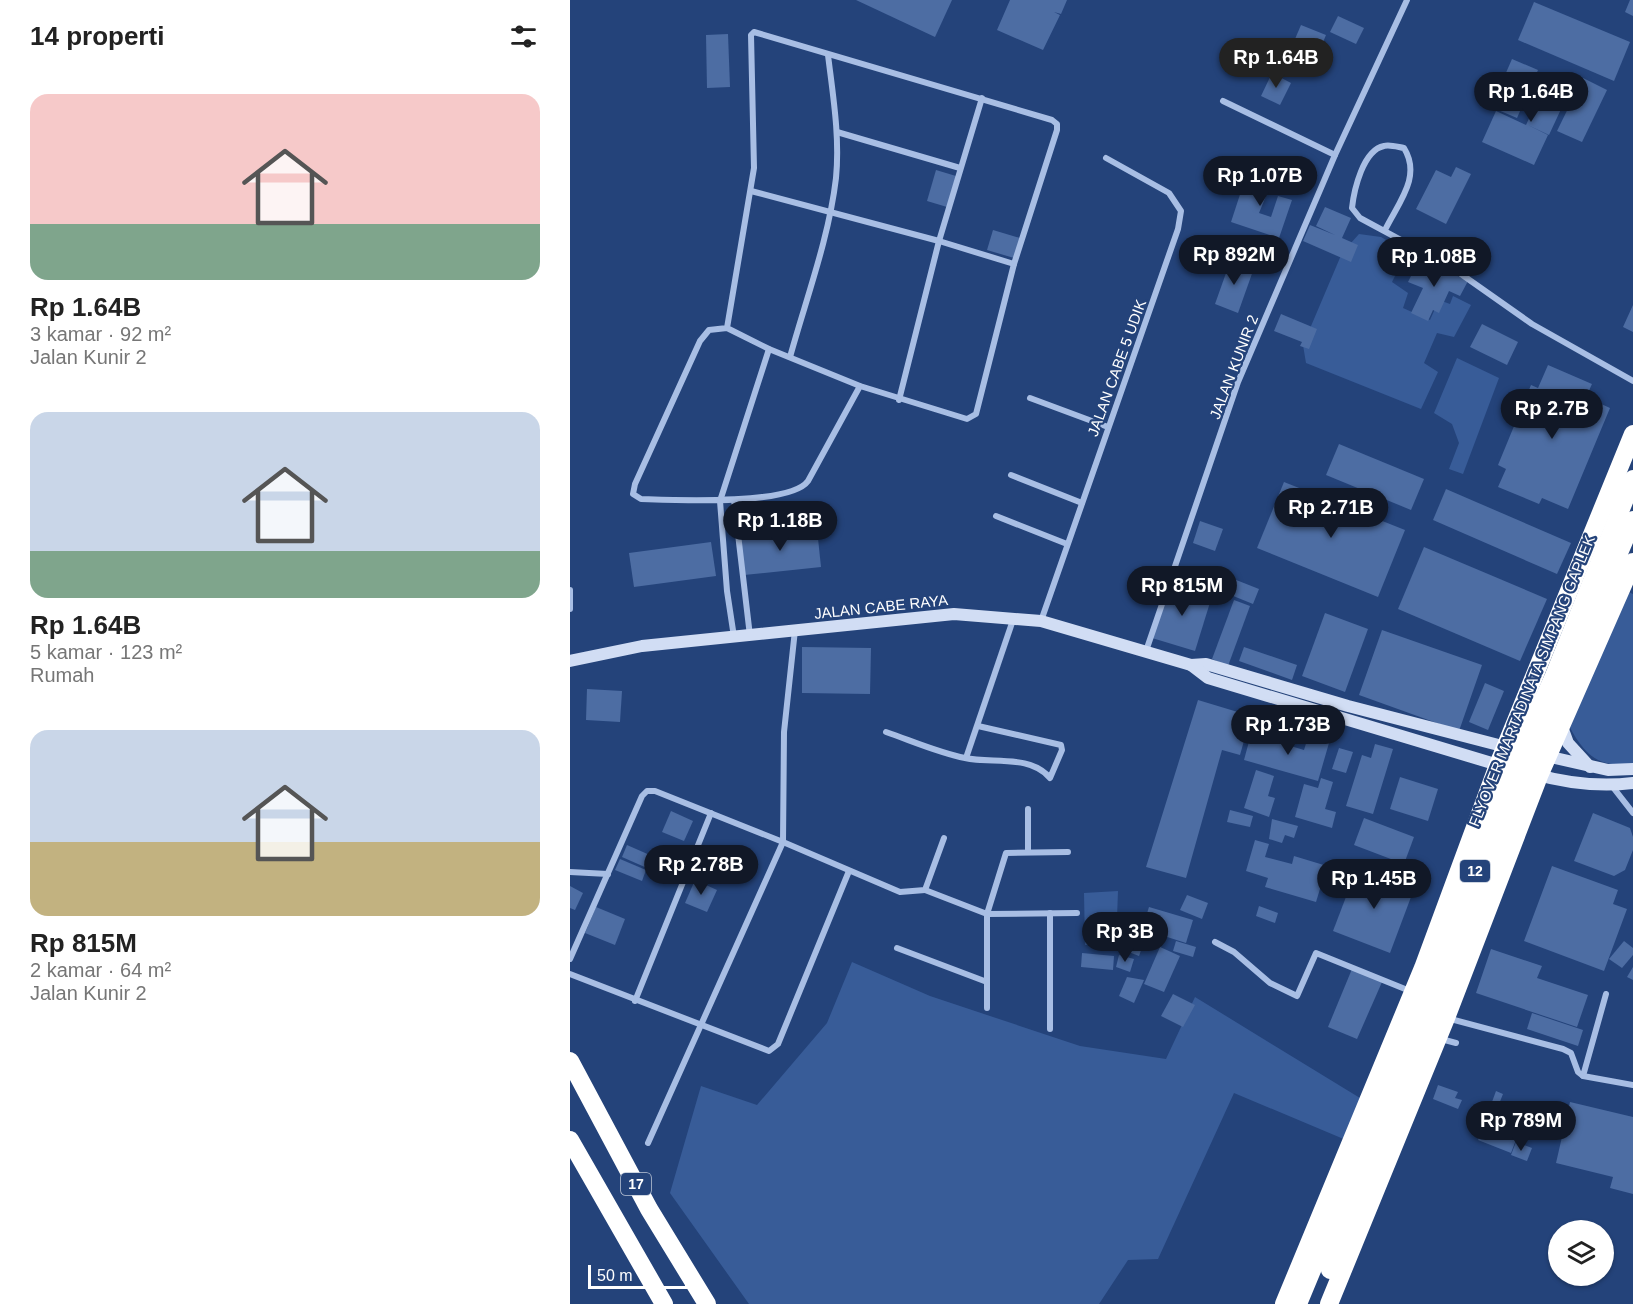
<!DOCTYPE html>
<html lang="id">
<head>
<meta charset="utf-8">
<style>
	body { margin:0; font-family:Arial,sans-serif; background:#f2f2f2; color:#222; height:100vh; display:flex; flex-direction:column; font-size:22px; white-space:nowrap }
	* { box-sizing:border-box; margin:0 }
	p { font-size:20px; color:#767676 }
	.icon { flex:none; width:33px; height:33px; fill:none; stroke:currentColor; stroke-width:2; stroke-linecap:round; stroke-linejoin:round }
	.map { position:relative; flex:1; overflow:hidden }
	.drawer { display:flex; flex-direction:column; background:#fff; width:570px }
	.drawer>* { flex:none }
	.buttons { position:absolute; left:978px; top:1220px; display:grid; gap:12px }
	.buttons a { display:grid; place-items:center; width:66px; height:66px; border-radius:50%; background:#fff; box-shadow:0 2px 4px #0004; font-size:30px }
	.scale { position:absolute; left:18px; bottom:15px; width:100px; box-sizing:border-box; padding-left:6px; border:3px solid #fff; border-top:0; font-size:16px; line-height:21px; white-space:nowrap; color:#fff; -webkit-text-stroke:4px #24437a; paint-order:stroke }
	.price { position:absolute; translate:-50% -51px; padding:0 14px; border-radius:21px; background:#111827; color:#fff; font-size:20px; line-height:39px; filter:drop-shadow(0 2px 3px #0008) }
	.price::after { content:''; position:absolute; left:50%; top:36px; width:18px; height:14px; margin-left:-9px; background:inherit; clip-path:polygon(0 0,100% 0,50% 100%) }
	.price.selected { background:#222; color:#fff }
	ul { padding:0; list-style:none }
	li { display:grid; align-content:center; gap:12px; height:318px; padding:0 30px }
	li span { display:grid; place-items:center; height:186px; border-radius:18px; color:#555 }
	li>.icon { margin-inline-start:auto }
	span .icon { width:108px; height:108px; fill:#fffc; stroke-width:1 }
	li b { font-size:26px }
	h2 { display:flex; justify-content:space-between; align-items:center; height:72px; padding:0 30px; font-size:26px }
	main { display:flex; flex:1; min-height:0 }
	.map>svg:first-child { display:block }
	.green { fill:#385c98 }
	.building { fill:#4d6da3 }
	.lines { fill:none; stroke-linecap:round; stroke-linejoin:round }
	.street { stroke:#a8bee4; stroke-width:6 }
	.secondary { stroke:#d1ddf4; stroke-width:12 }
	.highway { stroke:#fff; stroke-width:18 }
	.highway-bridge { stroke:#fff; stroke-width:18 }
	.labels { text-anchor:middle; stroke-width:4.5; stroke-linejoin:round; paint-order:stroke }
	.shield { fill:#24437a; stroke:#bdc7d7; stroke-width:1.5 }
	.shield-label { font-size:14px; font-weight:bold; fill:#fff }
	.street-label { font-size:15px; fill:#fff; stroke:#24437a }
</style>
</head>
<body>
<main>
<section class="drawer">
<h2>14 properti<svg class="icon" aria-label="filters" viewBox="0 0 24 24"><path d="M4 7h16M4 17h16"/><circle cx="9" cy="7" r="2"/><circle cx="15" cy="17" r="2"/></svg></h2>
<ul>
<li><span style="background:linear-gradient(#f6c9c9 70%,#7fa58c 0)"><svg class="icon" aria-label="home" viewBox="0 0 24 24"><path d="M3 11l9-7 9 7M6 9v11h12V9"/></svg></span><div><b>Rp 1.64B</b><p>3 kamar · 92 m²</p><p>Jalan Kunir 2</p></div></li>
<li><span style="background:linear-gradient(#c9d6e8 75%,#7fa58c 0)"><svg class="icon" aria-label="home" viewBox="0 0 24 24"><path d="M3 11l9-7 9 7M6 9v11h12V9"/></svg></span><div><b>Rp 1.64B</b><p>5 kamar · 123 m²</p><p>Rumah</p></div></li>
<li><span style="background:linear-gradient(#c9d6e8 60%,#c2b280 0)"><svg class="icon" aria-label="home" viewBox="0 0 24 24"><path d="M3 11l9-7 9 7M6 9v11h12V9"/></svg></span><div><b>Rp 815M</b><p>2 kamar · 64 m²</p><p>Jalan Kunir 2</p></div></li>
</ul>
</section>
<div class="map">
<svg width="1063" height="1304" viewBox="0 0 1063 1304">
	<rect width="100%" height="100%" fill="#24437a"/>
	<!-- green -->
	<g class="green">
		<polygon points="789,234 811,237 837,252 822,282 838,293 833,308 860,320 869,300 880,304 883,296 901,305 884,337 867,333 854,363 868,372 851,409 736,363 733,345 772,253"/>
		<polygon points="887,358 929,378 893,474 879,469 889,443 882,424 864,413"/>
		<path d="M1056 591 1063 594V763C1027 770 1013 752 998 724Z"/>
		<polygon points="548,891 546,945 515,945 514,893"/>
		<polygon points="282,962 360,996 510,1046 596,1059 625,997 790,1098 776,1140 664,1093 588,1259 558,1260 529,1304 179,1304 100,1193 131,1086 187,1105 257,1023"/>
	</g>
	<!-- building -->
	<g class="building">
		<polygon points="286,0 382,0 365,37"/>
		<polygon points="440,0 497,0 491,14 484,12 490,15 473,50 427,30"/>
		<polygon points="1060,0 1063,0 1063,16 1055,12"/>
		<polygon points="964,2 1060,42 1044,81 948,40"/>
		<polygon points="768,16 794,28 786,44 760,32"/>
		<polygon points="731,25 756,35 747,57 722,46"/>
		<polygon points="158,34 160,87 137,88 136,35"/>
		<polygon points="942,59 968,70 947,118 921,107"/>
		<polygon points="702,73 721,83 710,105 691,96"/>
		<polygon points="980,73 990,77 992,73 1005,79 979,135 958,125 978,135 964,165 912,142 926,111 956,125"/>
		<polygon points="1013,78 1037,90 1012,142 987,131"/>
		<polygon points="886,167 901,174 876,224 846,209 866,170 881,177"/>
		<polygon points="366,170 386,176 377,207 357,201"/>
		<polygon points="678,170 703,179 689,213 701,217 708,196 722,200 709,238 661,222"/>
		<polygon points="755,207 781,218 772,238 788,245 781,262 733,241 740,225 765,235 746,226"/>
		<polygon points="423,230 450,238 444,258 417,250"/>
		<polygon points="850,258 898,281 890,296 879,291 869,313 863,310 858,321 841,313 853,288 838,282"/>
		<polygon points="661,259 684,268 668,313 645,304"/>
		<polygon points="1063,305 1063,332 1053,327"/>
		<polygon points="711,314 747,329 739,349 730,346 732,342 704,331"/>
		<polygon points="912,324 948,342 937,365 900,347"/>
		<polygon points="978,365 1022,384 1016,397 1040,408 998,509 972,498 969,504 928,487 936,469 928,465 961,385 968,388"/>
		<polygon points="769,444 854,479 841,510 756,475"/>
		<polygon points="714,482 835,530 808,597 687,548"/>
		<polygon points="876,489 1001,543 987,574 863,520"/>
		<polygon points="630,521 653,529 645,551 623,543"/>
		<polygon points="247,529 251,567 174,575 170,537"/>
		<polygon points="141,542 146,576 64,587 59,553"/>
		<polygon points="854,547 977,599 950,661 828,609"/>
		<polygon points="651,574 689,589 683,604 646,589"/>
		<polygon points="600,583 642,596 625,651 582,638"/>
		<polygon points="664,600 680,606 658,666 642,659"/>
		<polygon points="755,613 798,629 775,692 732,676"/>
		<polygon points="812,630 912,665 889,731 789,695"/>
		<polygon points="232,647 301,648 300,694 232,693"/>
		<polygon points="674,647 727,665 722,680 669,661"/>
		<polygon points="915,683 934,691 918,730 899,722"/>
		<polygon points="17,689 52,691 50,722 16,720"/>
		<polygon points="628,700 681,716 670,755 652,750 616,878 576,867"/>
		<polygon points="681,734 734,750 738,737 759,743 748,781 674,760"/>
		<polygon points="805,744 823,749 803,814 776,806 792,755 801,758"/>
		<polygon points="769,748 783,752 776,773 762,769"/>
		<polygon points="686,770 704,776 698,796 705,798 699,817 674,808"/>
		<polygon points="830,777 868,789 858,821 820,809"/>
		<polygon points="751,778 763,782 755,809 766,812 762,828 725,817 734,784 748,788"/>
		<polygon points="660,810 683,816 680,827 657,822"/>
		<polygon points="101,811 123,821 114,841 92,832"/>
		<polygon points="1023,813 1060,828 1063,837 1063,850 1055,870 1044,876 1004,861"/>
		<polygon points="794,818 844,837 834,864 784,845"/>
		<polygon points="702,819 728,826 724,838 715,835 712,843 699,839"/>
		<polygon points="685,840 699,844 695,857 722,864 724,856 757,866 746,902 695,887 698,878 676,871"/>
		<polygon points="57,845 82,856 77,868 52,857"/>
		<polygon points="50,859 76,870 72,881 45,870"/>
		<polygon points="982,866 1048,890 1043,904 1057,909 1034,971 954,941"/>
		<polygon points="787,868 844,889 820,953 763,931"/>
		<polygon points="125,880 147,890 137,912 115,903"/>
		<polygon points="0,886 13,893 5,910 0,908"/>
		<polygon points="617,895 638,903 632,919 610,910"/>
		<polygon points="689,906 708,913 705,923 686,916"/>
		<polygon points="26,907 55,919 45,945 15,933"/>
		<polygon points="579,907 623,920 616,943 572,929"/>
		<polygon points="559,927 577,934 569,956 551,949"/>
		<polygon points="606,941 626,947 623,957 603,951"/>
		<polygon points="1054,941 1063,948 1063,955 1052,968 1039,959"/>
		<polygon points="590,947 610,956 594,992 574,984"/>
		<polygon points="921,949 972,966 967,978 1018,995 1007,1027 906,993"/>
		<polygon points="512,953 544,956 543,970 511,967"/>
		<polygon points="549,955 564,959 560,972 546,967"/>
		<polygon points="1063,967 1063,980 1057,977"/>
		<polygon points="782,969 812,982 787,1039 758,1027"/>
		<polygon points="557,977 574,980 564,1003 549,996"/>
		<polygon points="603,994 625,1005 613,1027 591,1016"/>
		<polygon points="962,1013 1013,1030 1008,1046 957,1029"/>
		<polygon points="868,1085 888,1092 885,1098 892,1100 888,1109 863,1099"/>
		<polygon points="926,1091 933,1094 927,1109 954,1119 941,1153 908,1140"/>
		<polygon points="1000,1102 1063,1117 1063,1194 1040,1188 1043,1177 986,1163"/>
		<polygon points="946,1142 962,1148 957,1161 941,1155"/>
	</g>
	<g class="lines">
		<!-- street -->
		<g class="street">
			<polyline points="653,101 765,155"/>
			<polyline points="267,132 390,168"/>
			<polyline points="181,191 369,241 412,98"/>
			<path d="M815 230C828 203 852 177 834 148 828 147 819 144 814 146 793 150 784 190 782 208L790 218 881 267 962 324 1063 381"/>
			<path d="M157 328 184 168 181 35 184 32 482 120 487 124V130L444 264 406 414 397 419 290 386 199 349 157 328 139 330 130 341 65 484 63 494 71 499C103 500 220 506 238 481L290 386"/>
			<path d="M220 357C236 299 259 238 266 178 270 137 263 96 258 55"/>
			<polyline points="460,398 538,427"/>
			<polyline points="329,400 369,241 444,264"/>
			<polyline points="441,475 512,503"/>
			<polyline points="164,500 180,636"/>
			<polyline points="426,516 497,544"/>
			<polyline points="0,590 0,609"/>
			<polyline points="471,621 608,229 611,211 599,193 536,158"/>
			<polyline points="164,637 157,591 150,501 199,349"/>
			<polyline points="576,651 668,382 765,155 837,0"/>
			<path d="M316 732C342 741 369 753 395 758 422 764 460 754 480 778L492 750 491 745 408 726"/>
			<polyline points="396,758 444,617"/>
			<polyline points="1042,786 1063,813"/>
			<polyline points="458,852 458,809"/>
			<polyline points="0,872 38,874"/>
			<polyline points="355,890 417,914 507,913"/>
			<polyline points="480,913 480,1029"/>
			<polyline points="645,942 664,952 700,983 727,996 746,953 840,991"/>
			<polyline points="327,948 417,982"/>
			<polyline points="0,959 72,796 77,791 85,791 213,842 330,892 355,890 374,838"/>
			<polyline points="0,974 199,1051 208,1044 279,871"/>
			<polyline points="65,1001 141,813"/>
			<polyline points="417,1008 417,914 436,853 498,852"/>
			<polyline points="877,1018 993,1049 1001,1053 1008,1072 1013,1076 1063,1085"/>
			<polyline points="871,1039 886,1043"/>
			<polyline points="1013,1076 1036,994"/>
			<polyline points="78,1143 213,842 214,732 225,630"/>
		</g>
		<!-- secondary -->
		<g class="secondary">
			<polyline points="0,661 72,646 384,614 471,621 621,665 636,664 778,706 940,748"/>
			<polyline points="621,665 638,678 935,767"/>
			<polyline points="991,724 998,743 1020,767"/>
			<polyline points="972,755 1038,770 1063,769"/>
			<path d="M964 774C996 783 1030 787 1063 783"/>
		</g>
		<!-- highway -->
		<g class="highway">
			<polyline points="0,1061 79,1209 137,1304"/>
			<polyline points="0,1140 94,1304"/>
			<polyline points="714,1304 853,968 928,765 1063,434"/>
			<polyline points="728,1304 745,1263"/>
			<polyline points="759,1304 876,1018 969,776 1063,562"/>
		</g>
		<!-- highway-bridge -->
		<g class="highway-bridge">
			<polyline points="745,1263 910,860 941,773 983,678 1063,479"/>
			<polyline points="760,1270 900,922 954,776 1063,520"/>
		</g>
	</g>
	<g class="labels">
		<!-- shield labels -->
		<g class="shield">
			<rect x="890" y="860" width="30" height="22" rx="4.5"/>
			<rect x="51" y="1173" width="30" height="22" rx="4.5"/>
		</g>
		<g class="shield-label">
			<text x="905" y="876">12</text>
			<text x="66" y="1189">17</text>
		</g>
		<!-- street labels -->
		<g class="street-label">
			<text transform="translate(664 367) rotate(-69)" y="5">JALAN KUNIR 2</text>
			<text transform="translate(547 368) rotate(-70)" y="5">JALAN CABE 5 UDIK</text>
			<text transform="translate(311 607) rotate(-6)" y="5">JALAN CABE RAYA</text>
			<text transform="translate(962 681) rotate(-68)" y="5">FLYOVER MARTADINATA SIMPANG GAPLEK</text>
		</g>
	</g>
</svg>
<div class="buttons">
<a><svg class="icon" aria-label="layers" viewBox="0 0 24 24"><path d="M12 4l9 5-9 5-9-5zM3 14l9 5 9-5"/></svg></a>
</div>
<div class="scale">50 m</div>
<b class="price selected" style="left:706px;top:89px">Rp 1.64B</b>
<b class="price" style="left:961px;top:123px">Rp 1.64B</b>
<b class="price" style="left:690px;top:207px">Rp 1.07B</b>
<b class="price" style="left:664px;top:286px">Rp 892M</b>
<b class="price" style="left:864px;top:288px">Rp 1.08B</b>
<b class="price" style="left:982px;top:440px">Rp 2.7B</b>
<b class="price" style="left:761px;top:539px">Rp 2.71B</b>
<b class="price" style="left:210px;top:552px">Rp 1.18B</b>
<b class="price" style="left:612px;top:617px">Rp 815M</b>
<b class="price" style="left:718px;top:756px">Rp 1.73B</b>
<b class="price" style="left:131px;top:896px">Rp 2.78B</b>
<b class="price" style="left:804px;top:910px">Rp 1.45B</b>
<b class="price" style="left:555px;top:963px">Rp 3B</b>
<b class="price" style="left:951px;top:1152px">Rp 789M</b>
</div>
</main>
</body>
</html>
